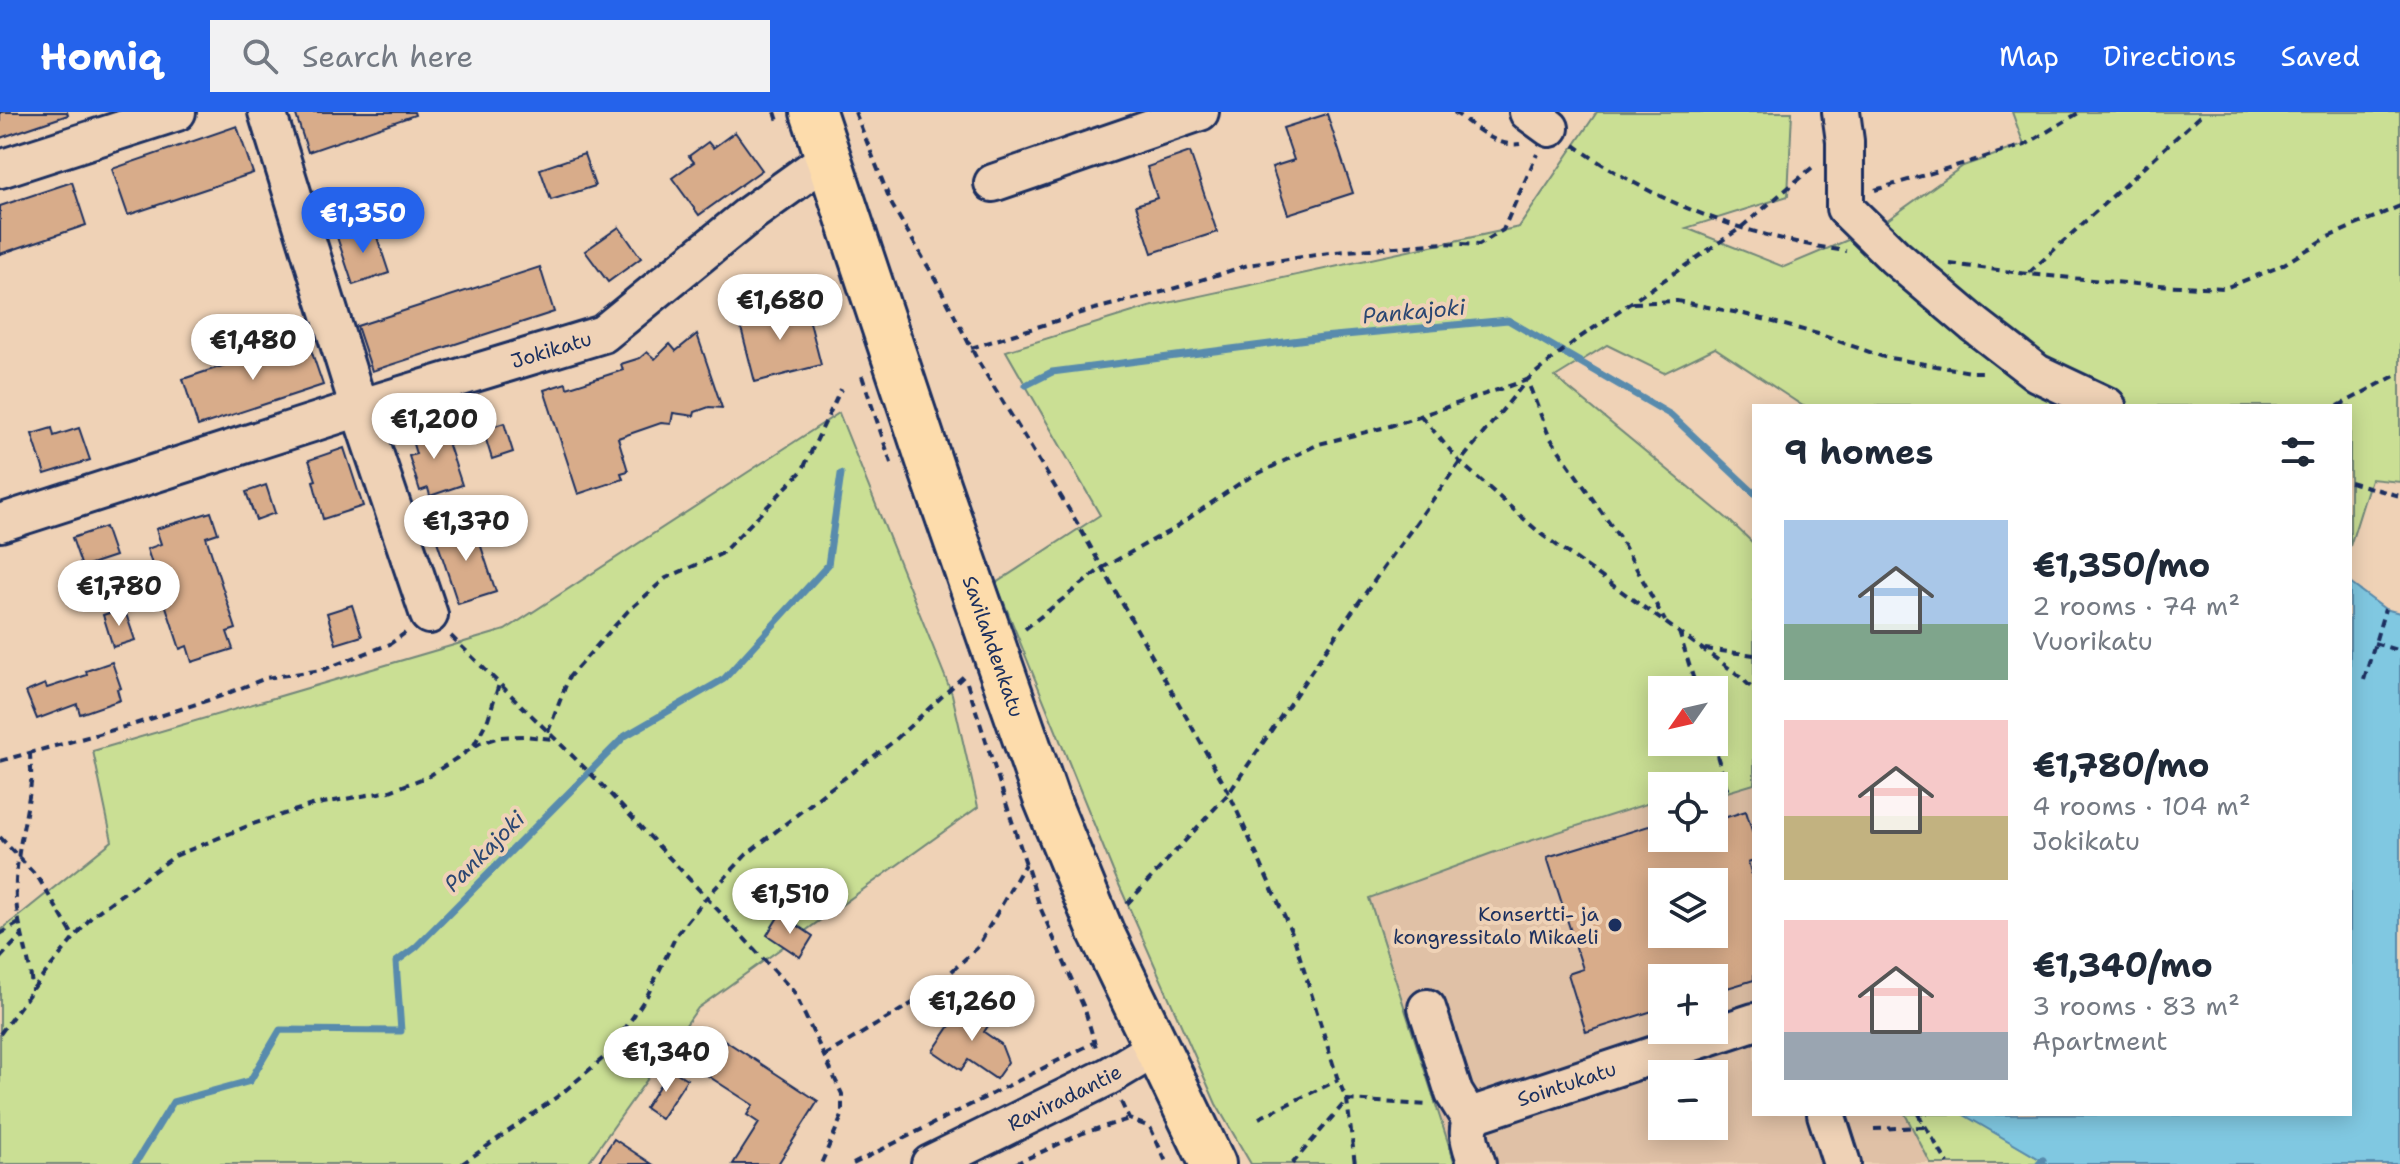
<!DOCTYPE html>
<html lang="en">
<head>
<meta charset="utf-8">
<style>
	body { margin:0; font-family:"Shantell Sans",sans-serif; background:#f2f2f3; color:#1f2937; height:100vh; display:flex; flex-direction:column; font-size:30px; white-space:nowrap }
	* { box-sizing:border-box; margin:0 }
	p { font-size:26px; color:#747a83 }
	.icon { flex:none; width:44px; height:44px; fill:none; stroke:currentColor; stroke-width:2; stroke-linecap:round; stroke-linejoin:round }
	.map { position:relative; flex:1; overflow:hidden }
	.sheet { position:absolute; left:1752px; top:292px; width:600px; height:712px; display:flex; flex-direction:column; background:#fff; border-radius:0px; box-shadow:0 4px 20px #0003 }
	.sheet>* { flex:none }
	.needle { width:52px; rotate:236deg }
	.controls { position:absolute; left:1648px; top:564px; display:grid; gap:16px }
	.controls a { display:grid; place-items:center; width:80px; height:80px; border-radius:0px; background:#fff; box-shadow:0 4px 20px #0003; font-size:40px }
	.price { position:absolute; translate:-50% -68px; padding:0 18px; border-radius:28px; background:#fff; color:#222; font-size:26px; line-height:52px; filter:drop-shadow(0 2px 4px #0008) }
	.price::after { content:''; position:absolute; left:50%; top:48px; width:24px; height:18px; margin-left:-12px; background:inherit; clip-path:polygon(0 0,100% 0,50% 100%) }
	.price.active { background:#2563eb; color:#fff }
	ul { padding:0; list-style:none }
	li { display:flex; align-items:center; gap:24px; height:200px; padding:0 32px }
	li span { display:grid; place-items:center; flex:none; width:224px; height:160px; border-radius:0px; color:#555 }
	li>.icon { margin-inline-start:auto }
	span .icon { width:96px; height:96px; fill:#fffc; stroke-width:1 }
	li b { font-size:34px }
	h2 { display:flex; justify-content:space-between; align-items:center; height:96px; padding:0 32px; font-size:34px }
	header { display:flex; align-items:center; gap:48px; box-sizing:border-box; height:112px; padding:0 40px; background:#2563eb; color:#fff }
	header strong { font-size:38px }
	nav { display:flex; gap:44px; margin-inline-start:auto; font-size:28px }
	.search { width:560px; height:72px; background:#f2f2f3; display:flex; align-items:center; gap:20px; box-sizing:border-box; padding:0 28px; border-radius:0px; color:#747a83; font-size:30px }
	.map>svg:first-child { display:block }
	.built { fill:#e0c1a6; fill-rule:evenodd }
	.green { fill:#cadf94; stroke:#728779; stroke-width:2; fill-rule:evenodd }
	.water { fill:#80c8e1; stroke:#588bad; stroke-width:2 }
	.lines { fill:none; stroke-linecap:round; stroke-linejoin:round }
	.stream { stroke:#588bad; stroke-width:7 }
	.building { fill:#d8ac8a; stroke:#1b2f5e; stroke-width:2; fill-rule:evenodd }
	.minor-casing { stroke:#1b2f5e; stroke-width:42 }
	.major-casing { stroke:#1b2f5e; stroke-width:50 }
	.path { stroke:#1b2f5e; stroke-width:4; stroke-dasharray:8 6; stroke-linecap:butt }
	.minor { stroke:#efd2b6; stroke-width:36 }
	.major { stroke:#fddcac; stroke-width:44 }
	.poi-dot { fill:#1b2f5e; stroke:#efd2b6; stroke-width:3 }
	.labels { text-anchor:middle; stroke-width:8; stroke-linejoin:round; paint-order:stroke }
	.street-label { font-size:20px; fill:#1b2f5e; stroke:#efd2b6 }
	.poi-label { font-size:20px; fill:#1b2f5e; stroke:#efd2b6; text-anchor:end }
	.water-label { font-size:22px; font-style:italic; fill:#2a4672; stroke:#efd2b6 }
</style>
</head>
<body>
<header>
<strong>Homiq</strong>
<div class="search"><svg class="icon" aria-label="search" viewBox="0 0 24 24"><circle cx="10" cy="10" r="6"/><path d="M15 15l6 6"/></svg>Search here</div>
<nav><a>Map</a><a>Directions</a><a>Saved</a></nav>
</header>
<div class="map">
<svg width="2400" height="1052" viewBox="0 0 2400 1052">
	<rect width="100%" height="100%" fill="#efd2b6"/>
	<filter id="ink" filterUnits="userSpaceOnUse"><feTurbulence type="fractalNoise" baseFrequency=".0125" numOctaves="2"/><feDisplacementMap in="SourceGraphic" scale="16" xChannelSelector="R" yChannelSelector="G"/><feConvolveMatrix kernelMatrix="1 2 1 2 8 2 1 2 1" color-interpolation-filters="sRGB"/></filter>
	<g filter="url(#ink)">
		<!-- built -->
		<path class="built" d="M1754 672V1002H1905L1932 1051 1455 1052 1368 786 1492 741 1662 687V726H1714V684ZM1662 770H1714V822H1662ZM1662 866H1714V918H1662ZM1662 962H1714V1014H1662Z"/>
		<!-- green -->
		<g class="green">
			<path d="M1597 0H1792L1788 84 1686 116 1784 155 1876 116 1963 54 2024 33 2012 0H2400V370L2371 367 2350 434V294H1803L1715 236 1664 261 1607 233 1555 265 1730 409 1754 432V672L1714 684V674H1662V687L1492 741 1369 786 1455 1052H1251L1216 992 1113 759 996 471 1100 403 1006 239 1149 195 1519 115ZM1662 578H1714V630H1662Z"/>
			<polygon points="839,301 952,582 978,695 698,896 587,1052 0,1052 0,819 112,729 93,639 505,518"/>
			<polygon points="1905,1002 1964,1002 2048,1052 1931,1052"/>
		</g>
		<!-- water -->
		<polygon class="water" points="2350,471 2385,497 2400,501 2400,1052 2048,1052 1964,1003 2350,1002"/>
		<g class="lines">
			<!-- stream -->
			<g class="stream">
				<polyline points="1026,273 1052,260 1323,225 1508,208 1671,303 1754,381"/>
				<polyline points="135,1052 173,990 250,969 280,918 401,919 396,850 416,835 625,624 724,567 828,453 841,362"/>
				<polyline points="2039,1052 2043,1048"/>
			</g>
		</g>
		<!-- building -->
		<g class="building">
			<polygon points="0,0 67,0 68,3 0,26"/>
			<polygon points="295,0 414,0 415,3 308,40"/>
			<polygon points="1327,2 1353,81 1288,102 1272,55 1294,48 1283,16"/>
			<polygon points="237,14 253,61 128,103 112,57"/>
			<polygon points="735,20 762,58 699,103 672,66 694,50 689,44 708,30 713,36"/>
			<polygon points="1190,40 1217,120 1152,141 1136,93 1157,86 1147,55"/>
			<polygon points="584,42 595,74 551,88 540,57"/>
			<polygon points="72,70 86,113 0,142 0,94"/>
			<polygon points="373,113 389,161 353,173 337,125"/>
			<polygon points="619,115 641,146 608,170 585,139"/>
			<polygon points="540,155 554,200 372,259 357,214"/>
			<polygon points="805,191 821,253 755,270 739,208"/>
			<polygon points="697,222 722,296 709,295 695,300 694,304 673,301 671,312 661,311 618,326 628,359 621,361 623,367 578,382 544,278 566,271 567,276 623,258 621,252 640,246 647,240 655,247 670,232 676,239"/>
			<polygon points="307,226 323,273 198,314 183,267"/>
			<polygon points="504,311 513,340 492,347 483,318"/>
			<polygon points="442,312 462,373 430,384 428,376 420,379 409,344 416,342 410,322"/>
			<polygon points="52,316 54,324 79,316 90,348 45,362 32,322"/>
			<polygon points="344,336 363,394 323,407 313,369 316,368 309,348"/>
			<polygon points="266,373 275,401 256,408 246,380"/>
			<polygon points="211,400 218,421 206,425 236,517 227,520 233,537 192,550 187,534 180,537 147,437 161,432 156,417"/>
			<polygon points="473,410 496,480 458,492 435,423"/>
			<polygon points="105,415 115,444 82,455 72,426"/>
			<polygon points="352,493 362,524 336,532 327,501"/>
			<polygon points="124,496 135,528 113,535 103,503"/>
			<polygon points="112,550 121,576 117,577 120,588 80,602 77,592 37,607 26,580 45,572 47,576 87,563 86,559"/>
			<path d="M1746 699 1754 725V748L1748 750 1754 770V868L1714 880V866H1662V896L1586 920 1568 862 1583 857 1547 745 1662 710V726H1714V709ZM1662 770H1714V822H1662Z"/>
			<polygon points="780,802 813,824 800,845 767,823"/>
			<polygon points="966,890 992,908 984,920 1001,932 1008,950 996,967 968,948 961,958 933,939"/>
			<polygon points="709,918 818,989 778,1052 733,1052 759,1011 747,1003 753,993 688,951"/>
			<polygon points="670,957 687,967 661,1007 645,996"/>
			<polygon points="614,1027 652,1052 597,1052"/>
		</g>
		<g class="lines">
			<defs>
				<g id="minor">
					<polyline points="267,0 359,296 429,503"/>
					<polyline points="1528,0 1550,16"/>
					<polyline points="1841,0 1845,29 1845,96 1895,145 1975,213 2037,261 2107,294"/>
					<polyline points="0,57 177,0"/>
					<polyline points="993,71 1200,0"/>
					<path id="s1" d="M0 411 359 296 603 222 750 102 828 46"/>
					<polyline points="1427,896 1454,981 1470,1007"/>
					<polyline points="1826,1002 1842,1052"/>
					<path id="s2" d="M930 1052 1109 964 1156 936"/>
					<path id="s3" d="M1477 1052C1471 1033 1461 1014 1479 1001L1754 910"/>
				</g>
				<g id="major">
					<path id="s4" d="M813 0 933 361 1046 686 1101 820 1213 1052"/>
				</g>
			</defs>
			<!-- minor casing -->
			<use href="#minor" class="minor-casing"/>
			<!-- major casing -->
			<use href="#major" class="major-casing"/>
			<!-- path -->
			<g class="path">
				<polyline points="775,0 778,9"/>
				<polyline points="855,0 892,93 937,170 978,249 1076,409 1229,681 1294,826 1338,968 1347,988 1355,1052"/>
				<path d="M1454 0C1473 13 1496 36 1520 32"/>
				<path d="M1574 33C1656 92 1748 125 1846 139"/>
				<polyline points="1875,78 2025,33 2080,0"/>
				<polyline points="1950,152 2028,162 2136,172 2225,176 2279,155 2328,125 2400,94"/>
				<polyline points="2029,161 2204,0"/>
				<polyline points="1633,191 1677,189 1744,202 1818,222 1884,245 1971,260 1987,260"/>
				<polyline points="971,236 1087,199 1166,179 1248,153 1336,140 1443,131 1479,133 1503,118 1537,42"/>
				<polyline points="862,264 892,354"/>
				<polyline points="2338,294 2400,261"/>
				<polyline points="1421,304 1460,350 1541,422 1736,561 1754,578"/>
				<polyline points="2350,370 2400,384"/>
				<polyline points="1025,517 1102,456 1175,416 1243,369 1319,332 1390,314 1527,268 1549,324 1621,428 1665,509"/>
				<polyline points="1679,520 1697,578"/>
				<polyline points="451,524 600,671 794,880 842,982 842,1004 821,1052"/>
				<polyline points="2374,531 2400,539"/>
				<polyline points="1705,537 1754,543"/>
				<polyline points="2364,568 2385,497"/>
				<polyline points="967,571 1040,795 1085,898 1097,939"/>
				<polyline points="548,620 569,565 628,499 666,466 721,442 802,359 841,277"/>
				<polyline points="1713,630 1728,680"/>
				<polyline points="474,633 488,607 499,572"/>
				<path d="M30 640C30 650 32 661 31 671 26 710 14 747 16 787 18 818 31 847 32 878"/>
				<polyline points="0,649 135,612 221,584 266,566 322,558 390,532 405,521"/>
				<polyline points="0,725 39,767 74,825"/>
				<polyline points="1127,792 1229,681 1351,501 1460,350 1527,268 1576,228 1739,117 1814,54"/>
				<polyline points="0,822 19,811"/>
				<polyline points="0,846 21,824"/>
				<polyline points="0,922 38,870 93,803 175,744 250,713 312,693 390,679 429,664 480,631 500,625 523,624 553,627"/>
				<polyline points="824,944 926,883 977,836 1025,752"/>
				<polyline points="1121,990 1129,1007 1150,1015 1167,1052"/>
				<polyline points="1918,1002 1948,1052"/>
				<polyline points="1259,1006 1338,968"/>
				<polyline points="1874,1017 1924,1015"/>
				<polyline points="462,1052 561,982 608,942 647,884 677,822 706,786 746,743 827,679 893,630 967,561"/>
				<polyline points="853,1052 1093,931"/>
				<polyline points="1015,1052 1083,1021 1129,1007"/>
				<polyline points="1292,1052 1347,988 1428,993"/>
			</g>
			<!-- minor -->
			<use href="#minor" class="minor"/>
			<!-- major -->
			<use href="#major" class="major"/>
		</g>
	</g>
	<!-- markers -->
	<circle class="poi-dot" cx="1615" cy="813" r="8"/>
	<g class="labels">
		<!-- street labels -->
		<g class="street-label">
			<text dy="7" stroke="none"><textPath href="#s1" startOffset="578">Jokikatu</textPath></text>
			<text dy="7" stroke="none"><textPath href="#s4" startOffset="564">Savilahdenkatu</textPath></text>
			<text dy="7" stroke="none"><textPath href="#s3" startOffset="148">Sointukatu</textPath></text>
			<text dy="7" stroke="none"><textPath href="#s2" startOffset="150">Raviradantie</textPath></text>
		</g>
		<!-- poi labels -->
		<g class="poi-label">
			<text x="1599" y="809">Konsertti- ja<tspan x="1599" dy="23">kongressitalo Mikaeli</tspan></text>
		</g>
		<!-- water labels -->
		<g class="water-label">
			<text transform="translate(1414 199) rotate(-5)" y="8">Pankajoki</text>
			<text transform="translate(484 739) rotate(-45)" y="8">Pankajoki</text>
		</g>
	</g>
</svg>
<div class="controls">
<a><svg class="needle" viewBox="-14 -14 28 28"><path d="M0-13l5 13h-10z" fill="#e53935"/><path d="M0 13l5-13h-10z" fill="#747a83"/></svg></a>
<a><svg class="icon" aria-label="locate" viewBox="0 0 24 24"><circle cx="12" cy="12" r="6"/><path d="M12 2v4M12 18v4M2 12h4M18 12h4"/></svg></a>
<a><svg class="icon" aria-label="layers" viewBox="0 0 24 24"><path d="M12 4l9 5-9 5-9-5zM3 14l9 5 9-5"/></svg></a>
<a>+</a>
<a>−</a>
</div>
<b class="price active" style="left:363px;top:143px">€1,350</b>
<b class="price" style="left:780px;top:230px">€1,680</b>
<b class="price" style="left:253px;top:270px">€1,480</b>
<b class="price" style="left:434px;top:349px">€1,200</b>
<b class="price" style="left:466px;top:451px">€1,370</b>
<b class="price" style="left:119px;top:516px">€1,780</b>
<b class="price" style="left:790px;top:824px">€1,510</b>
<b class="price" style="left:972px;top:931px">€1,260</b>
<b class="price" style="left:666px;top:982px">€1,340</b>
<section class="sheet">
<h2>9 homes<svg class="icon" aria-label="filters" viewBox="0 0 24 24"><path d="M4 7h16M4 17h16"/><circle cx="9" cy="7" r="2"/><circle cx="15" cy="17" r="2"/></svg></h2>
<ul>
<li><span style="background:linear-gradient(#a9c7e8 65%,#7fa58c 0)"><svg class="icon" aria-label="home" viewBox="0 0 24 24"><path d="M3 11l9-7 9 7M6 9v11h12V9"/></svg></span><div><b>€1,350/mo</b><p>2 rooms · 74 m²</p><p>Vuorikatu</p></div></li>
<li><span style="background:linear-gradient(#f6c9c9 60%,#c2b280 0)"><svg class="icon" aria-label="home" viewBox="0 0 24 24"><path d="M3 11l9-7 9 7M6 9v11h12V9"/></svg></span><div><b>€1,780/mo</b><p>4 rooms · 104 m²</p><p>Jokikatu</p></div></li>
<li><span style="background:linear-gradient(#f6c9c9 70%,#9aa5b1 0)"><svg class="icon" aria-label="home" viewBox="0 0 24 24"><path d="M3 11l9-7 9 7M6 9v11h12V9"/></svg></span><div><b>€1,340/mo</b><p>3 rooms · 83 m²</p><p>Apartment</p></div></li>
</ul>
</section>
</div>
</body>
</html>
